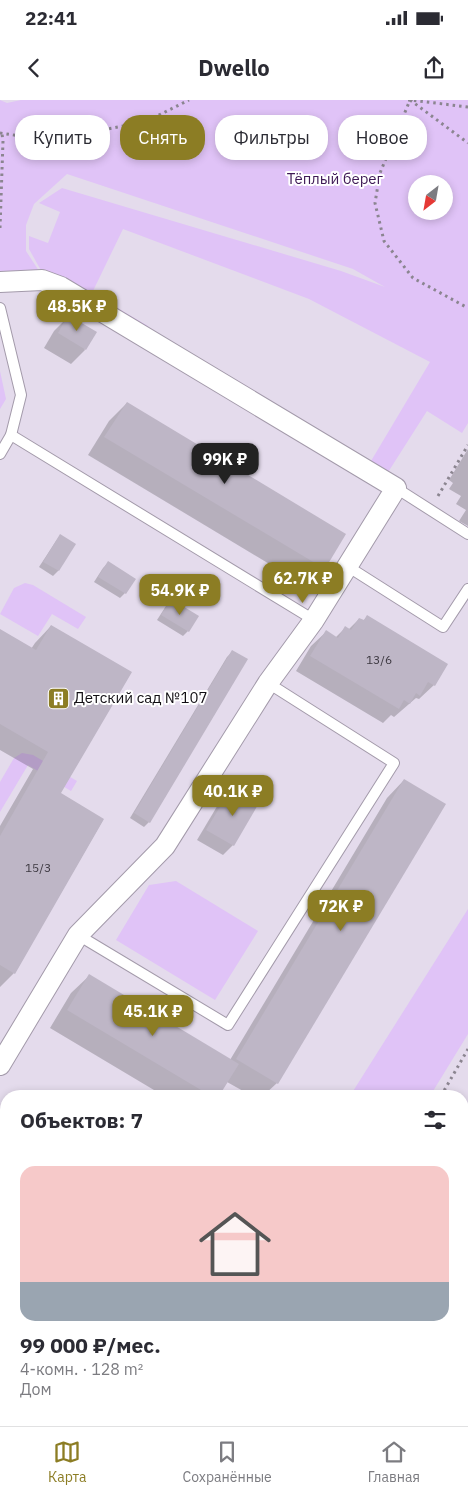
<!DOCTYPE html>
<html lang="ru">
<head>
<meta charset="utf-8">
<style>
	body { margin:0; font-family:"IBM Plex Sans",sans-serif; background:#f7f7f7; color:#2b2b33; height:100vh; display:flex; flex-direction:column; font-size:19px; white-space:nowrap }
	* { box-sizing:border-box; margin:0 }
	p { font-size:16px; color:#7c7c81 }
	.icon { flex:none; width:28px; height:28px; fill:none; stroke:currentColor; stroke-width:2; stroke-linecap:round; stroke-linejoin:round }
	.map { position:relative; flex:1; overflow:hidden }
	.details { position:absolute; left:0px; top:990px; width:469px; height:336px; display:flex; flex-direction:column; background:#fff; border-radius:20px 20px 0 0; box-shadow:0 2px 8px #0003 }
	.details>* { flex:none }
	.guide { position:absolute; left:15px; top:15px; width:439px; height:45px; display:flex; gap:10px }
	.needle { width:32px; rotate:211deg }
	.fabs { position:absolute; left:408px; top:75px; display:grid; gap:10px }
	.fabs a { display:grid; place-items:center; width:45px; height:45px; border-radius:50%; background:#fff; box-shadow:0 2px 8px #0003; font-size:25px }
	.price { position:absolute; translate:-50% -42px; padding:0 11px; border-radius:10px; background:#8c7d24; color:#fff; font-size:16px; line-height:32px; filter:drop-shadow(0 1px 2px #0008) }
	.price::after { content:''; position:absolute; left:50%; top:30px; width:15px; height:11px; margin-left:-8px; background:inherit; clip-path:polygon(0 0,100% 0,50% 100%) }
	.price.on { background:#222; color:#fff }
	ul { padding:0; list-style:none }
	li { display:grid; align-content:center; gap:10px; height:265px; padding:0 20px }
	li span { display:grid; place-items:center; height:155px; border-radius:15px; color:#555 }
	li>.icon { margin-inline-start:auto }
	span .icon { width:90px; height:90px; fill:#fffc; stroke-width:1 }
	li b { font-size:21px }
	h2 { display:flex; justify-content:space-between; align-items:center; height:60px; padding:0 20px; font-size:21px }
	.chip { padding:0 18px; border-radius:20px; background:#fff; box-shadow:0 2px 8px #0003; font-size:18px; line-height:45px }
	.chip.on { background:#8c7d24; color:#fff }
	.status { display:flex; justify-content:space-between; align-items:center; height:35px; padding:0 25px; background:#fff; direction:ltr }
	.status svg { height:14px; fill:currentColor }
	header { display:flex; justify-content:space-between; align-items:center; height:65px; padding:0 20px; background:#fff; font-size:22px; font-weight:800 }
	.dock { display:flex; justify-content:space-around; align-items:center; height:70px; border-top:1px solid #e1e1e2; background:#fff; font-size:14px; color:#7c7c81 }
	.dock a { display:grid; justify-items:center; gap:2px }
	.dock .on { color:#8c7d24 }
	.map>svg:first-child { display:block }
	.green { fill:#e0c3f7; fill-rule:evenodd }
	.shadow { fill:#0003 }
	.building { fill:#beb6c6 }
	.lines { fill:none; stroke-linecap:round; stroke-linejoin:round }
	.service-casing { stroke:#a39aaa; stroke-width:12 }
	.minor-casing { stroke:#a39aaa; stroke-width:22 }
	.path { stroke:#8b8590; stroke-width:3; stroke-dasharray:2.5 4; stroke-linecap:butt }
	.service { stroke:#fff; stroke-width:10 }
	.minor { stroke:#fff; stroke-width:20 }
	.labels { text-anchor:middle; stroke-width:4; stroke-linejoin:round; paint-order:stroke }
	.number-label { font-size:12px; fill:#3c3840 }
	.park-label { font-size:15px; fill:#3e1955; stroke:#fff }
	.poi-label { font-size:15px; fill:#110e13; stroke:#fff; text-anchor:start }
</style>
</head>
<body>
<div class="status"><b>22:41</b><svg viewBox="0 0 49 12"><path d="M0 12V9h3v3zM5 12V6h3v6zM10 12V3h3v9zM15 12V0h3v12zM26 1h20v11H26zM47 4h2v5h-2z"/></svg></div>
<header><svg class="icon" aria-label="back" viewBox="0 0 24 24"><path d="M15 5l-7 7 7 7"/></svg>Dwello<svg class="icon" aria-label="share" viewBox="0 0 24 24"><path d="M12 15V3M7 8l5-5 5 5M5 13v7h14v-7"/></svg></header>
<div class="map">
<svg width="468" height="1326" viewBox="0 0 468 1326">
	<rect width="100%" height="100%" fill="#e4dbec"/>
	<!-- green -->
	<g class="green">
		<path d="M0 0 7 3 21 0H468V323L462 333 427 311 385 377 224 281 235 279 371 361 430 262 309 199 123 129 92 193 148 226 150 236 43 174 29 149V136L48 143 60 112 39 103 62 88 341 171 385 187 353 169 67 74 34 104 26 125V151L41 174 0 173ZM416 84H444V111H416Z"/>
		<polygon points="0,271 6,299 0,309"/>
		<polygon points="25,483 33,485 86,517 78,529 52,514 38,536 0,514 14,488"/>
		<polygon points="22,653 33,655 77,681 71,691 28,665 0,712 0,682 14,658"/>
		<polygon points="176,781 258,831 215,900 116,840 149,785"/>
		<polygon points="468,809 468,934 430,996 350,996"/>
		<polygon points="463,1151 468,1158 468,1326 154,1326 157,1320 462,1320"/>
		<polygon points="0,1220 6,1224 6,1261 3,1266 0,1264"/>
	</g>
	<!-- shadow -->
	<g class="shadow">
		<polygon points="68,217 85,250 71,264 44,248 54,231"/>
		<polygon points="127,303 344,434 324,469 306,486 88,355 109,321"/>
		<polygon points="468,349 468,426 459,421 466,410 456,404 461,396 449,389 453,383 449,380"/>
		<polygon points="60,436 74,444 58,471 53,476 39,467 56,441"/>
		<polygon points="108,463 134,479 125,493 120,498 94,482 103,468"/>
		<polygon points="171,501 188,531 183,536 157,520 166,506"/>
		<polygon points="367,517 434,585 419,599 416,598 394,617 391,615 383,623 296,571 311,546 326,532 335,538 345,528 349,529 359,519 363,521"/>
		<polygon points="51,526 59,694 103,720 14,873 0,887 0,726 33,669 0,650 0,531 31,549 35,543"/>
		<polygon points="232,552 149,722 144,727 130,718 227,557"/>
		<polygon points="404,680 277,983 263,996 252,996 227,982 218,996 164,996 50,928 71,893 89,876 230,960 387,698"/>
		<polygon points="232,688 233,745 223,755 197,740 222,698"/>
		<polygon points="0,1033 6,1037 6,1118 0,1114"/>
		<polygon points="32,1320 83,1320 79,1326 28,1326"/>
	</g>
	<!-- building -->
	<g class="building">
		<polygon points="68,215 97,232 86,250 58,233"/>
		<polygon points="127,302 346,434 325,469 104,337"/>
		<polygon points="60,434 76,444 59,471 43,462"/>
		<polygon points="108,461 136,479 126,494 98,477"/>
		<polygon points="171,499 199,516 189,532 161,515"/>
		<polygon points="367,515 448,564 435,586 428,582 420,596 416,593 410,604 404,600 399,609 310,556 326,530 338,538 345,526 351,530 359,518 364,520"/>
		<polygon points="51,525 132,572 61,693 104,719 15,874 0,865 0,736 48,652 0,624 0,529 36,550"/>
		<polygon points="232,550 248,559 150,723 134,713"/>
		<polygon points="404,679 446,704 278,984 236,959"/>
		<polygon points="232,687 259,703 234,746 206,730"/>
		<polygon points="89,874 239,964 219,996 211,996 67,910"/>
	</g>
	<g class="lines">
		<defs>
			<g id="service">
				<polyline points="0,208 21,295 11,335 0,354"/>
				<polyline points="11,335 314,520"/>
				<polyline points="396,388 468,434"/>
				<polyline points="347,466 443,527 468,489"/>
				<polyline points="78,835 228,925 394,663 268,583"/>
				<polyline points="0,1139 6,1143"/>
				<polyline points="13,1326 16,1320"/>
			</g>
			<polyline id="minor" points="0,182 42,180 61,187 396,388 314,520 268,583 165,746 78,835 0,965"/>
		</defs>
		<!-- service casing -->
		<use href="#service" class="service-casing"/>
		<!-- minor casing -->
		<use href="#minor" class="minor-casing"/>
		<!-- path -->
		<g class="path">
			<polyline points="408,0 410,0 380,73 375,103 384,141 413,178 468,208"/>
			<polyline points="468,7 410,0 468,43"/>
			<polyline points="0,33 48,40 145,22 189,0"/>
			<polyline points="0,128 3,41 2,34"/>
			<polyline points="438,396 468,345"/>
			<polyline points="441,996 468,949"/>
			<polyline points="243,1326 247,1320"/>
		</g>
		<!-- service -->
		<use href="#service" class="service"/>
		<!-- minor -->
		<use href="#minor" class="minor"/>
	</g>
	<!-- icons -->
	<defs>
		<symbol id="building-square" viewBox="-11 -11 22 22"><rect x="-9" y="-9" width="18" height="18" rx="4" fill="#8c7d24" stroke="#fff"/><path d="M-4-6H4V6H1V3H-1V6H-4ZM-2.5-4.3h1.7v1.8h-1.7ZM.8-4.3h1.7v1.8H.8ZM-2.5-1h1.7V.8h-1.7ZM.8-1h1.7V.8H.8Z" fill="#fff"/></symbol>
	</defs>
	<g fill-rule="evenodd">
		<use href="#building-square" x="46" y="586" width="25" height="25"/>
	</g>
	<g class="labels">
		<!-- number labels -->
		<g class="number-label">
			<text x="379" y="564">13/6</text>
			<text x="38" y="772">15/3</text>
		</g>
		<!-- park labels -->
		<g class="park-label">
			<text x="335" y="84">Тёплый берег</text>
		</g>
		<!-- poi labels -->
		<g class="poi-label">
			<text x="74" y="603">Детский сад №107</text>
		</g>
	</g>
</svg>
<div class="fabs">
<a><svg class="needle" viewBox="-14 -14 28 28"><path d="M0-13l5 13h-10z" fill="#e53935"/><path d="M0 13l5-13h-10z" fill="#7c7c81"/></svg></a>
</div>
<b class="price" style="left:77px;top:232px">48.5K ₽</b>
<b class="price on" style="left:225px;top:385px">99K ₽</b>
<b class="price" style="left:303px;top:504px">62.7K ₽</b>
<b class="price" style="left:180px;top:516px">54.9K ₽</b>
<b class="price" style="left:233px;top:717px">40.1K ₽</b>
<b class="price" style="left:341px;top:832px">72K ₽</b>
<b class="price" style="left:153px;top:937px">45.1K ₽</b>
<div class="guide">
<a class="chip">Купить</a>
<a class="chip on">Снять</a>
<a class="chip">Фильтры</a>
<a class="chip">Новое</a>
</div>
<section class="details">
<h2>Объектов: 7<svg class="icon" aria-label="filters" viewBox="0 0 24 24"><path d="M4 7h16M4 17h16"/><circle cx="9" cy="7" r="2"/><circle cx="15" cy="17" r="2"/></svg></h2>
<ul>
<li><span style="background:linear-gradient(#f6c9c9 75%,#9aa5b1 0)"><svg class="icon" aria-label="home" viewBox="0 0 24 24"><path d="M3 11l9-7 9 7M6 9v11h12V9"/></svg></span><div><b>99 000 ₽/мес.</b><p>4-комн. · 128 m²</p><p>Дом</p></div></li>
</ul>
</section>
</div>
<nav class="dock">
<a class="on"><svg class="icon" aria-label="map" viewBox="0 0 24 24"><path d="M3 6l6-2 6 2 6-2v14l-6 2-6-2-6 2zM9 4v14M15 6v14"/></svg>Карта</a>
<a><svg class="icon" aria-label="saved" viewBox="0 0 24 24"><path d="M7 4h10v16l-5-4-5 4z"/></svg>Сохранённые</a>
<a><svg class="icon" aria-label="home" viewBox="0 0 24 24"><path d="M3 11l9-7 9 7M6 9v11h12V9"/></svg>Главная</a>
</nav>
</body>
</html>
